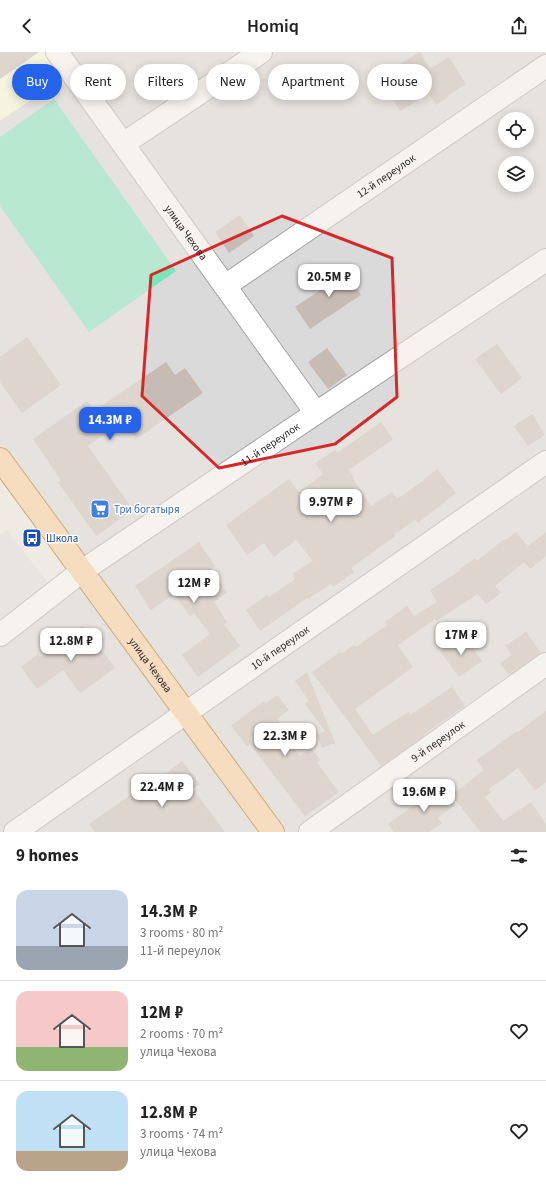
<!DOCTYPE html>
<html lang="en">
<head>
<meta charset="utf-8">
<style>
	body { margin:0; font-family:"Source Sans 3",sans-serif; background:#f2f2f2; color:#222; height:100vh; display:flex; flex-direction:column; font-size:15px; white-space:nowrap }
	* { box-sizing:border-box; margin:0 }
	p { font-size:13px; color:#767676 }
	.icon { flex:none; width:22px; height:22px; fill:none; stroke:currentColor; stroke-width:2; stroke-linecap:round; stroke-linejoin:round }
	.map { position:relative; height:780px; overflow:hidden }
	.panel { display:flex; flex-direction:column; background:#fff; flex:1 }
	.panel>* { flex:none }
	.top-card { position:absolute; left:12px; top:12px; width:522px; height:36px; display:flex; gap:8px }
	.fabs { position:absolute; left:498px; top:60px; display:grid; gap:8px }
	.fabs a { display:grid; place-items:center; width:36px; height:36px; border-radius:50%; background:#fff; box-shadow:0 2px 10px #0003; font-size:20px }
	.price { position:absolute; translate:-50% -34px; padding:0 9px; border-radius:8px; background:#fff; color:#222; font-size:13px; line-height:26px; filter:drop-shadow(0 1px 2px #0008) }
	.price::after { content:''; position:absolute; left:50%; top:24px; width:12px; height:9px; margin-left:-6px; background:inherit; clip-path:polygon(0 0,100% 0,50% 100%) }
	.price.on { background:#2563eb; color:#fff }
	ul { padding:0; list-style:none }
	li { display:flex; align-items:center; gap:12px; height:100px; padding:0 16px }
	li+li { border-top:1px solid #e0e0e0 }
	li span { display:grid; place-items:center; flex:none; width:112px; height:80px; border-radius:12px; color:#555 }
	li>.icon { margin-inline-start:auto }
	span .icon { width:48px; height:48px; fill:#fffc; stroke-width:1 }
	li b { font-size:17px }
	h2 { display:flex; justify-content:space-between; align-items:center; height:48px; padding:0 16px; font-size:17px }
	.chip { padding:0 14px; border-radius:18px; background:#fff; box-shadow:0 2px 10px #0003; font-size:14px; line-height:36px }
	.chip.on { background:#2563eb; color:#fff }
	header { display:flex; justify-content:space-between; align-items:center; height:52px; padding:0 16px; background:#fff; font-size:18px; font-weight:600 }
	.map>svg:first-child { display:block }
	.residential { fill:#dbdada; fill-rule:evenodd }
	.education { fill:#fffedb }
	.pitch { fill:#77e7b9 }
	.parking { fill:#e1e1e1 }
	.building { fill:#c7bcb5 }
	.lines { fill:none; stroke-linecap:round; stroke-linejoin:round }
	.minor-casing { stroke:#a4a4a4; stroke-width:24 }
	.major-casing { stroke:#966000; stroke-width:24 }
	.minor { stroke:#fff; stroke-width:22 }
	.major { stroke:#ffcf97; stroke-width:22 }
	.marked { fill:none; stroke:#d62828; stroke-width:3; stroke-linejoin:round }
	.labels { text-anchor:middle; stroke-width:3; stroke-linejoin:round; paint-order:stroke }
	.street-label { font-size:11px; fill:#1d1d1d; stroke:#fff }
	.shop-label { font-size:11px; fill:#366cbe; stroke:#fff; text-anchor:start }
	.transit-label { font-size:11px; fill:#164399; stroke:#fff; text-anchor:start }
</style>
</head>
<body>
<header><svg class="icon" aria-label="back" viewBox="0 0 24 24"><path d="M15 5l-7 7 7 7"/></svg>Homiq<svg class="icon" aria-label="share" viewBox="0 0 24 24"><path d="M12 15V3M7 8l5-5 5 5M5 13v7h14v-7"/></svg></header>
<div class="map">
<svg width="546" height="780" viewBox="0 0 546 780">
	<rect width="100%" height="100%" fill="#efeae2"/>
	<!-- residential -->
	<path class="residential" d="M0 0H546V780H0V583L82 519 0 406ZM505 67H527V89H505ZM505 111H527V133H505Z"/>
	<!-- education -->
	<polygon class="education" points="0,0 46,0 63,26 0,69"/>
	<!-- pitch -->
	<polygon class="pitch" points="54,47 176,219 89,280 0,154 0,85"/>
	<!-- parking -->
	<polygon class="parking" points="7,478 48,531 0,568 0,483"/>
	<!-- building -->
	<g class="building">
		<polygon points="0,0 39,0 0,27"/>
		<polygon points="420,0 430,17 449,5 466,32 447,44 448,45 436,53 429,42 400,59 379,25"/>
		<polygon points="240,163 254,184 229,201 215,180"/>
		<polygon points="343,214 361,243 310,277 295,255 325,235 320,228"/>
		<polygon points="27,285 61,333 22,361 0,330 0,305"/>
		<polygon points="497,292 522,326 501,342 475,307"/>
		<polygon points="327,296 347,323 328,337 308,310"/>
		<polygon points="166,310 175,323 185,316 203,341 136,387 123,369 88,394 133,458 96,484 58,430 61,428 33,387 87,349 94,359"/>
		<polygon points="532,362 545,383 528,394 514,374"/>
		<polygon points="381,370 393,387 349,418 353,424 352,425 371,454 392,440 397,447 416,434 437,417 456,441 418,471 415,468 394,482 395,484 351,516 354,520 333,535 331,532 308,547 307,546 260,579 246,558 267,543 269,545 295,527 292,522 313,509 296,488 274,505 264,491 247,503 226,473 289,427 299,440 323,422 315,411 335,398 337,401"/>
		<polygon points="516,480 528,494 546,480 546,504 530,517 524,510 495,534 501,541 486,552 478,542 436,569 435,567 398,593 413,615 355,657 373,683 408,660 410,663 452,635 465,654 423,683 424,684 381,714 312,620 340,600 341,602 354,593 356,595 387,573 385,570 407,554 414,564 437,550 430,538 461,518 460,517 475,506 477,509 504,487 506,488"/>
		<polygon points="199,490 215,514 210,518 227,540 214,550 227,570 224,572 240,594 198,625 182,603 210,582 194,561 190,564 174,542 151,558 135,534"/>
		<polygon points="83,574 115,616 80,641 63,618 37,637 21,615 38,602 41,605"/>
		<polygon points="526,580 541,601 509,623 500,611 512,603 505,594"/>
		<polygon points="463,583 482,609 459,625 440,599"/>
		<polygon points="307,620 335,691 322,696 317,683 325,679 305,652 309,649 295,629"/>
		<polygon points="277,643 289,658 277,667 280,670 276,673 300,704 311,696 320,708 317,711 339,740 305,764 250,692 247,694 231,674 264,649 266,651"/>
		<polygon points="546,659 546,730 535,739 518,716 489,737 491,740 485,745 503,769 531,750 546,772 546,780 480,780 452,743 484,718 477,708 517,679 518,680"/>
		<polygon points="182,709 200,732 193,737 225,780 95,780 89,772 132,742 135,746"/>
		<polygon points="440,732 455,753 438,766 442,771 429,780 394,780 388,772 427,744 426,743"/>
	</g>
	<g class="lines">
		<defs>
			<g id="minor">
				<path id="s1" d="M57 0 316 361"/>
				<polyline points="123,92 261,0"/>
				<path id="s2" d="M225 234 546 14"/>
				<path id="s3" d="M0 583 82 519 316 361 546 208"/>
				<path id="s4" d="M15 780 546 410"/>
				<path id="s5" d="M310 780 546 612"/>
			</g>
			<g id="major">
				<path id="s6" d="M0 407 273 780"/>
			</g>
		</defs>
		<!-- minor casing -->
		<use href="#minor" class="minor-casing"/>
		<!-- major casing -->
		<use href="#major" class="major-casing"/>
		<!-- minor -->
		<use href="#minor" class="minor"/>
		<!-- major -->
		<use href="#major" class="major"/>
	</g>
	<!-- marked area -->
	<path d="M0 0H546V780H0ZM282 164 392 206 397 345 335 392 219 416 142 344 151 223Z" fill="#efeae2" fill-opacity=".55" fill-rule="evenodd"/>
	<path class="marked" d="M282 164 392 206 397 345 335 392 219 416 142 344 151 223Z"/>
	<!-- icons -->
	<defs>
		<symbol id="supermarket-square" viewBox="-11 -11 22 22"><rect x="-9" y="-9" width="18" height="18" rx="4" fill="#3f7fe0" stroke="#fff"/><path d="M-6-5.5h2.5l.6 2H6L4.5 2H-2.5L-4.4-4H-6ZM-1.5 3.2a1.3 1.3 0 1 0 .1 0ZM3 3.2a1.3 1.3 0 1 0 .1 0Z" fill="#fff"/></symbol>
		<symbol id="bus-square" viewBox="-11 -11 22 22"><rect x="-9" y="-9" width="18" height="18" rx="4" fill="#1a4fb4" stroke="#fff"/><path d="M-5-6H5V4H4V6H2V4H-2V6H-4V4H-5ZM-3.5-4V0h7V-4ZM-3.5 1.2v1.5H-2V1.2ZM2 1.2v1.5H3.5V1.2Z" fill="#fff"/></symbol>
	</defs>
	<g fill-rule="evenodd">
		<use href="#supermarket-square" x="89" y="446" width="22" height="22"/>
		<use href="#bus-square" x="21" y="475" width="22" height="22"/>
	</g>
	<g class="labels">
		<!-- street labels -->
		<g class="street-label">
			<text dy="4" stroke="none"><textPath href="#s2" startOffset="195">12-й переулок</textPath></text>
			<text dy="4" stroke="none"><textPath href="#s1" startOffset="222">улица Чехова</textPath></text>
			<text dy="4" stroke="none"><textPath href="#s3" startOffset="331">11-й переулок</textPath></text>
			<text dy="4" stroke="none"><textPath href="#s4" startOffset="323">10-й переулок</textPath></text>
			<text dy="4" stroke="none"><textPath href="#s6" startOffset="255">улица Чехова</textPath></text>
			<text dy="4" stroke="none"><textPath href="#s5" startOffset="157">9-й переулок</textPath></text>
		</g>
		<!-- shop labels -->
		<g class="shop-label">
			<text x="114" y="461">Три богатыря</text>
		</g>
		<!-- transit labels -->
		<g class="transit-label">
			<text x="46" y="490">Школа</text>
		</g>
	</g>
</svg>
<div class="fabs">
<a><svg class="icon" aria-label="locate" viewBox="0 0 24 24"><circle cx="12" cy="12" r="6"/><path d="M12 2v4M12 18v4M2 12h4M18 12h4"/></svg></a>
<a><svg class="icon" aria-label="layers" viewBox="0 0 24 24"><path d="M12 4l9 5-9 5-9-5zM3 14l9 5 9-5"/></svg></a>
</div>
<b class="price" style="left:329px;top:246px">20.5M ₽</b>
<b class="price on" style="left:110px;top:389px">14.3M ₽</b>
<b class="price" style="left:331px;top:471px">9.97M ₽</b>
<b class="price" style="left:194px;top:552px">12M ₽</b>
<b class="price" style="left:461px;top:604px">17M ₽</b>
<b class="price" style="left:71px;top:610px">12.8M ₽</b>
<b class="price" style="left:285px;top:705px">22.3M ₽</b>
<b class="price" style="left:162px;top:756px">22.4M ₽</b>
<b class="price" style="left:424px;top:761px">19.6M ₽</b>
<div class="top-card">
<a class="chip on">Buy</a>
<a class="chip">Rent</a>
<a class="chip">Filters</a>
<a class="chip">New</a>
<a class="chip">Apartment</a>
<a class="chip">House</a>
</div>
</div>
<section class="panel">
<h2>9 homes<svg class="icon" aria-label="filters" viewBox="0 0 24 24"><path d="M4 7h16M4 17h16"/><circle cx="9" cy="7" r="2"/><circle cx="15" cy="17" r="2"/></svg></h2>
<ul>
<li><span style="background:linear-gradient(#c9d6e8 70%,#9aa5b1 0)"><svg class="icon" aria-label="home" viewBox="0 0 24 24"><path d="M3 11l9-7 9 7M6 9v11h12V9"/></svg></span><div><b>14.3M ₽</b><p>3 rooms · 80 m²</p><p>11-й переулок</p></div><svg class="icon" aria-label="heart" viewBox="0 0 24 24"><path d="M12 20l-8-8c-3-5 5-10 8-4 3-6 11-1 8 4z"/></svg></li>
<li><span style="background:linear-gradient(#f6c9c9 70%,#8fb573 0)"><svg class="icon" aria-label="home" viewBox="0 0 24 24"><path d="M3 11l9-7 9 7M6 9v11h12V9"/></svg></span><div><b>12M ₽</b><p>2 rooms · 70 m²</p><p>улица Чехова</p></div><svg class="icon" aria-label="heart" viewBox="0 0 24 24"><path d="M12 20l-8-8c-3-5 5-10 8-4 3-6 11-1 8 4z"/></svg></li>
<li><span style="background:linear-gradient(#bfe0f5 75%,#b9a48a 0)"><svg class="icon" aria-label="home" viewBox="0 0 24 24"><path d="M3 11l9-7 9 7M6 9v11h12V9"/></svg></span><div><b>12.8M ₽</b><p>3 rooms · 74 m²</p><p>улица Чехова</p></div><svg class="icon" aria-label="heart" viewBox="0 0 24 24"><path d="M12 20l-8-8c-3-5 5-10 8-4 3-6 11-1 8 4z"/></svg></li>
</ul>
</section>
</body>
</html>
